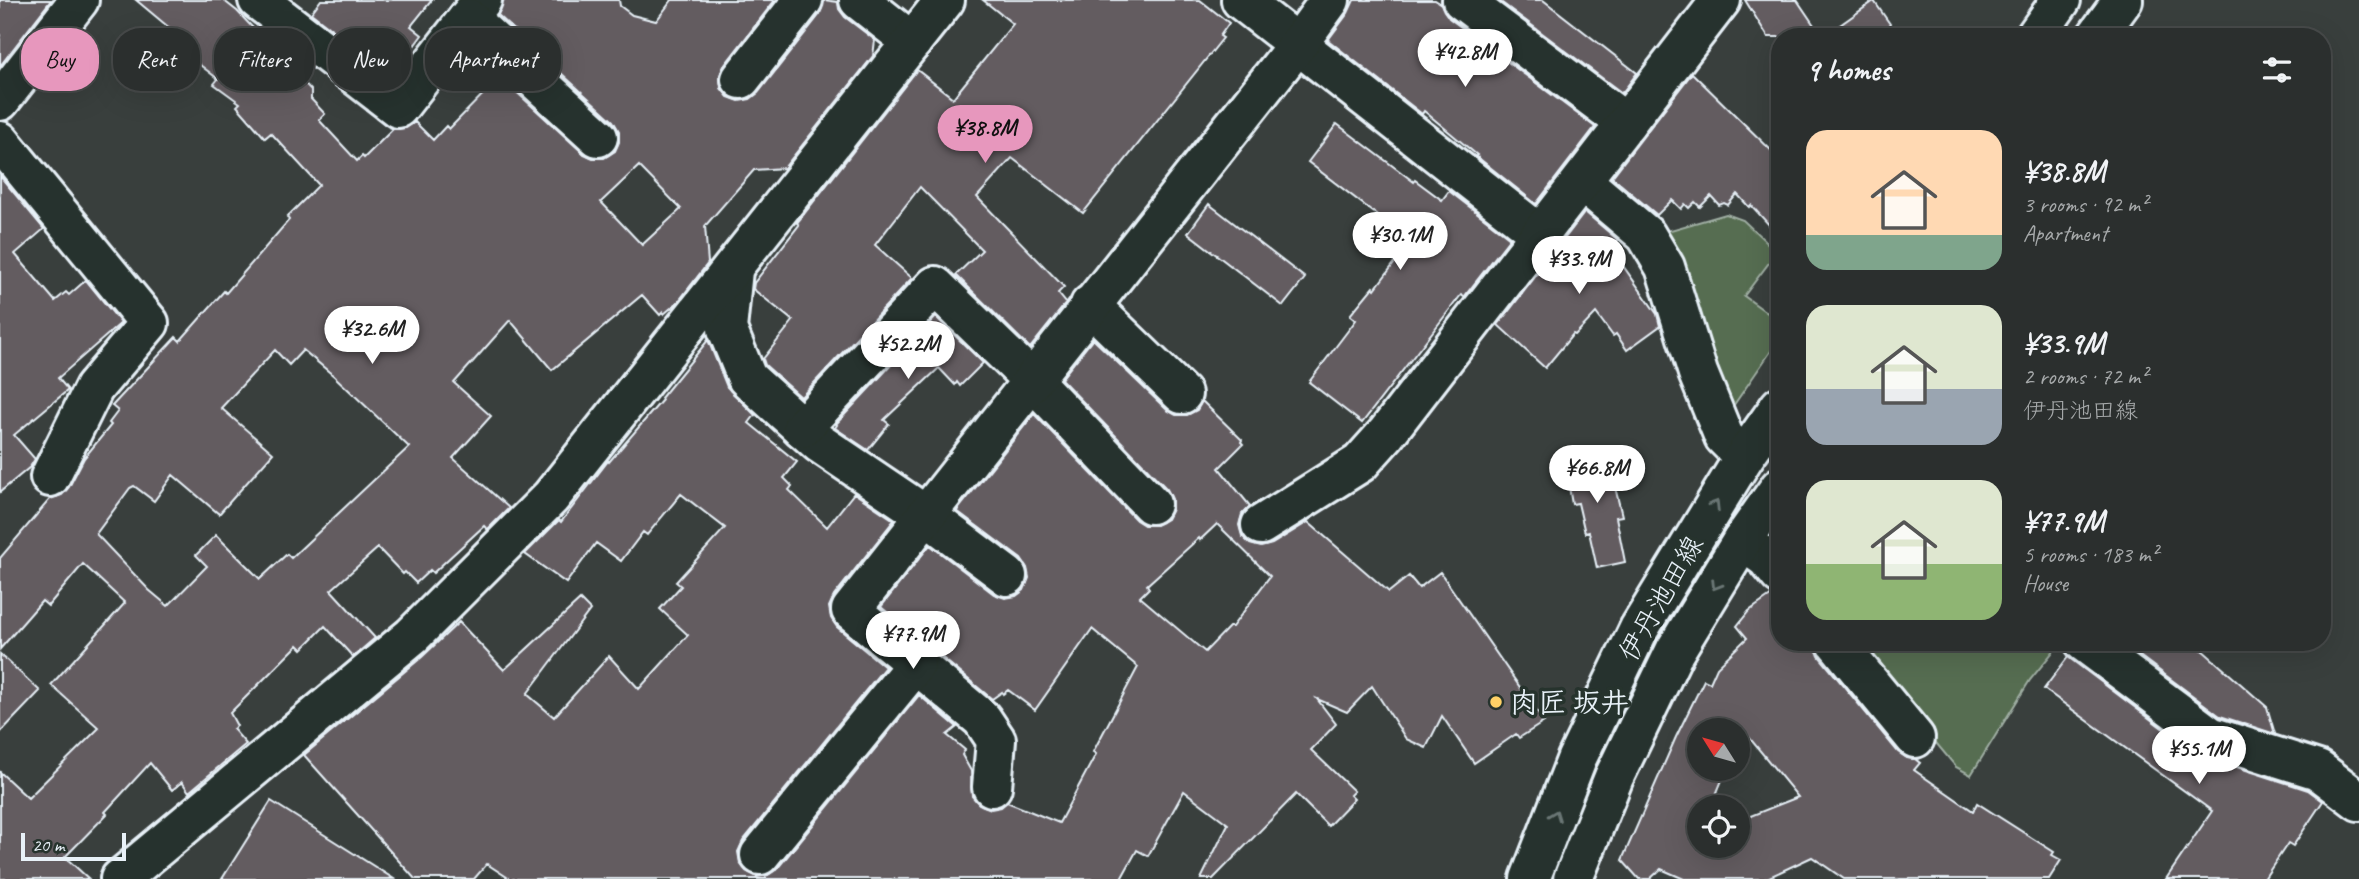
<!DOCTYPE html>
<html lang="en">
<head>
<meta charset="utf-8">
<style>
	body { margin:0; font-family:Caveat,"Klee One",sans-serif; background:#373b3a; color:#f1f3f6; height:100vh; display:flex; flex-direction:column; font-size:26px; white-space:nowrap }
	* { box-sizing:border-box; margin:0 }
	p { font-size:23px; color:#a6a9aa }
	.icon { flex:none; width:38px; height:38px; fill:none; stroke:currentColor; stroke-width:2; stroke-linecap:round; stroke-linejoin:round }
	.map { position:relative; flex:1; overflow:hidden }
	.panel { position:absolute; left:1771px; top:28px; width:560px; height:623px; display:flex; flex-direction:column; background:#2b2f2e; border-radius:28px; box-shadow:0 7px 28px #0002,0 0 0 2px #474a4a }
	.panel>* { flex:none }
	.guide { position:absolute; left:21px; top:28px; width:665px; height:63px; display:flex; gap:14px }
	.needle { width:46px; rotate:307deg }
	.fabs { position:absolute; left:1687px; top:718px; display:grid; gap:14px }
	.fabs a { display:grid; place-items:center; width:63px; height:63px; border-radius:50%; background:#2b2f2e; box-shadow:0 7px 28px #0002,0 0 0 2px #474a4a; font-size:35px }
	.scale { position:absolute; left:21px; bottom:18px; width:105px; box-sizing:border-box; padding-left:7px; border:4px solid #e8f1f8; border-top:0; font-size:19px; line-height:24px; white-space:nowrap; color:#e8f1f8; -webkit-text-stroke:5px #26332d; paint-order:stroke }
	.price { position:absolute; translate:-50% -60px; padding:0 16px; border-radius:24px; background:#fff; color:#222; font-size:23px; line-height:46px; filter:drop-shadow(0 2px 4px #0008) }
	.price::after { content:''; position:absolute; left:50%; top:42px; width:21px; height:16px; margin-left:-10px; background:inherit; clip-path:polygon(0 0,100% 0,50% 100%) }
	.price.current { background:#e797bd; color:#111 }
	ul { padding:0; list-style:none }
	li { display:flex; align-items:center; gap:21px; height:175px; padding:0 35px }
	li span { display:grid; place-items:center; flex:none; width:196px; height:140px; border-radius:21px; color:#555 }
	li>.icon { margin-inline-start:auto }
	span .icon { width:84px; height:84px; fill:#fffc; stroke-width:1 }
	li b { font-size:30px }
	h2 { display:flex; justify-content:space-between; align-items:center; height:84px; padding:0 35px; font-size:30px }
	.chip { padding:0 24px; border-radius:28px; background:#2b2f2e; box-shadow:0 7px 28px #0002,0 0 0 2px #474a4a; font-size:24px; line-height:63px }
	.chip.current { background:#e797bd; color:#111 }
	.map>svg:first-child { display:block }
	.green { fill:#576d51; stroke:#a0afa4; stroke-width:2 }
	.building { fill:#645b61; stroke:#e8f1f8; stroke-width:2; fill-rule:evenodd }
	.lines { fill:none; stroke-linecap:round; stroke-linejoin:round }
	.minor-casing { stroke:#e8f1f8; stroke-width:44 }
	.major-casing { stroke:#e8f1f8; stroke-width:44 }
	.minor { stroke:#26332d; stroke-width:38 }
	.major { stroke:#26332d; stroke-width:38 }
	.oneway { stroke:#6a7674 }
	.poi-dot { fill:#ffd166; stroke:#26332d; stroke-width:2.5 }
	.labels { text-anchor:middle; stroke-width:7; stroke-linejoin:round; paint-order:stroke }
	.street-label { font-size:28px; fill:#e8f1f8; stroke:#26332d }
	.poi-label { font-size:28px; font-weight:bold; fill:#e8f1f8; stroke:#26332d; text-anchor:start }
</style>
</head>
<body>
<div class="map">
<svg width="2359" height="879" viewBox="0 0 2359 879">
	<rect width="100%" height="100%" fill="#393f3d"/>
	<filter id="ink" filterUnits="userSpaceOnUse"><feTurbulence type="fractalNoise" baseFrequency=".0143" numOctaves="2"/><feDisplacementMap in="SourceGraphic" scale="14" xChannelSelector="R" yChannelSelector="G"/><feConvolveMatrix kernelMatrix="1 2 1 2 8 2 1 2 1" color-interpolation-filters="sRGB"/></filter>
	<g filter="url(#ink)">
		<!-- green -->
		<g class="green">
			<polygon points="1726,214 1743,220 1777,252 1744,296 1780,322 1780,338 1729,412 1662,242 1667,231"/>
			<polygon points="1852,642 2061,642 2030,680 1971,775 1956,767"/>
		</g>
		<!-- building -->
		<g class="building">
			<polygon points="0,0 51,0 0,66"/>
			<path d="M136 0H223L237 11 311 90V99L325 114 319 120 357 161 362 156 364 158 393 129 406 128 415 122 433 140 446 126 449 129 500 77 584 154 593 158H604L615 151 619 142V131L613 121 498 15 503 0H619L620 6 632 15 656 21 672 0H775L724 66 720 75 721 88 728 97 739 101 750 99 758 93 820 14 824 0 838 2 839 9 845 17 875 40 873 56 784 168 754 170 705 226 708 263 678 302 664 314 663 312 660 315 642 295 552 370 510 320 454 383 491 416 453 458 509 508 489 528 487 529 484 526 433 573 430 570 416 583 405 572 403 574 378 548 331 590 375 638 353 657 325 626 302 649 298 645 230 713 237 726 233 729 246 744 189 792 182 782 172 790 150 763 105 812 107 814 65 857 89 879H0V772L28 798 99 728 51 685 125 603 83 564 48 606 42 601 0 649V558L50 499 62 495 69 487 84 458 111 425 109 423 118 411 112 406 176 337 180 341 224 291 226 293 289 220 287 217 319 185 271 133 265 138 237 106 240 103 214 84 218 79 191 58 195 53 170 34 172 30ZM639 166 681 209 642 245 601 202ZM275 350 289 365 303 350 334 376 409 447 291 558 287 554 260 579 216 535 196 555 207 566 168 606 149 590 96 534 130 488 134 486 154 501 173 475 219 514 273 453 221 408Z"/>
			<polygon points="321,0 432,0 411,26 422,35 403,61 405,63 394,77 311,13"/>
			<polygon points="983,0 1200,0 1229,23 1220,36 1223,38 1083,213 1012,158 977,197 1064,287 1058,293 1066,303 1030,348 956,275 982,250 920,187 875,245 912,278 801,397 765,365 763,359 793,321 753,289 754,283 799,225 797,223 917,70 953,98 1013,24"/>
			<polygon points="1354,0 1435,0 1441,4 1449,18 1595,127 1536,204 1476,156 1477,155 1424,111 1422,114 1328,40 1348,13"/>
			<polygon points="1498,0 1543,0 1637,73 1622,93"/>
			<polygon points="1745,0 1797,0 1822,37 1768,37"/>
			<polygon points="1874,1 1899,37 1823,37"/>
			<polygon points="1692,73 1780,159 1780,237 1751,205 1749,207 1737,194 1728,205 1724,203 1719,205 1711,196 1700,207 1695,202 1689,208 1685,204 1681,209 1672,200 1657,215 1612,177"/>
			<polygon points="1337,124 1414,182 1415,180 1442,200 1449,191 1510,238 1464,297 1461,295 1362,423 1309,382 1356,320 1350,315 1373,287 1375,289 1411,241 1308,162"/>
			<polygon points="0,176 44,229 15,254 55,301 66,292 69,295 86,280 121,323 58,378 68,390 14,435 35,459 30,467 0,492"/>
			<polygon points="1209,204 1305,278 1283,306 1188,233"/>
			<polygon points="1585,212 1618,240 1613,245 1604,239 1657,314 1660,326 1627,350 1616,334 1613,336 1596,313 1575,335 1573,334 1545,368 1498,325"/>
			<polygon points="936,317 983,363 960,386 957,382 955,385 939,368 884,420 889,424 868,450 835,428 837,425 836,424"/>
			<path d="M1093 339 1167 410 1176 415H1187L1197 410 1202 401 1242 440 1241 442 1243 444 1219 468 1250 506 1242 514 1239 525 1242 536 1250 544 1261 547 1272 544 1308 522 1389 592 1409 576 1419 588 1440 572 1544 722 1519 738 1516 734 1474 763 1442 716 1426 748 1406 739 1372 686 1347 712 1317 699 1336 724 1311 750 1354 791 1350 795 1354 799 1328 826 1296 794 1213 879H1201L1228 824 1184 791 1148 856 1137 850 1121 879H510L487 864 474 879H415L304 755 422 657 459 622 504 670 580 600 590 610 527 694 554 717 609 656 639 689 688 635 660 609 681 586 676 582 725 528 681 494 647 535 643 532 621 561 596 543 566 583 525 554 559 520 561 522 608 461 609 462 662 400 661 398 708 340 727 387 755 415 749 423 797 462 784 478 792 486 789 490 827 527 854 493 894 520 834 596 829 607 831 618 837 627 885 667 743 841 738 852 740 863 746 871 757 877 768 875 777 869 919 695 957 727 947 735 965 750 962 755 971 771 972 796 979 804 991 809 1001 807 1007 802 1059 823 1096 754 1093 752 1138 667 1092 629 1035 710 1008 690 1003 694 1002 692 992 699 881 607 930 545 994 594 1005 598 1016 596 1024 590 1029 578 1027 568 1021 559 957 511 1034 414 1136 520 1144 525H1156L1167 519 1172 509V499L1167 489 1061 379ZM1217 524 1270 576 1232 627H1229L1205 652 1140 597 1149 588 1147 585 1199 538 1200 540Z"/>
			<polygon points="1563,453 1608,458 1622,516 1616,517 1625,562 1597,568 1589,532 1585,533 1578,503 1572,504"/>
			<path d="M1772 595 1780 596V642H1814L1819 656 1898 752 1907 758 1915 759 1920 763 1914 770 1973 811 1977 803 2054 852 2052 855 2061 860 2049 879H1844L1812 857 1765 879H1684L1661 869 1650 879H1639L1622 860 1676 737 1704 680 1710 683 1717 667 1747 638 1737 626 1749 611ZM1699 730H1738V743L1743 730 1798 797 1738 821V845H1699V807H1711L1727 768H1699Z"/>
			<polygon points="2121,642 2193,642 2267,707 2275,734 2220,716"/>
			<polygon points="0,654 40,691 0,733"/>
			<polygon points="2068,657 2197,754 2308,790 2323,801 2293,846 2288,843 2264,879 2166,879 2212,811 2044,689"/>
			<polygon points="271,801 394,879 222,879"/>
		</g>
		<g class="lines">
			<defs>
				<g id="minor">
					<polyline points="258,0 398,108 482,0"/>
					<polyline points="859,0 912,42"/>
					<polyline points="1241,0 1541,235"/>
					<polyline points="1462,0 1626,123"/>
					<polyline points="468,18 598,137"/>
					<polyline points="741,79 803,0"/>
					<polyline points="0,101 79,0"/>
					<polyline points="0,141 149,323 94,388 50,477"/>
					<polyline points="1582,181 1646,235 1665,267 1698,373 1724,437 1744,457"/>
					<polyline points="733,270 727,329 747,378 819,443 927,516 1007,576"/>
					<polyline points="1090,305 1182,394"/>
					<polyline points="802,428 935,286 1033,381 1151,504"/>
					<polyline points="1261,525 1360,463 1386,434 1721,0"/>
					<polyline points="1742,541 1766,558 1780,575"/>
					<polyline points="1836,642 1915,738"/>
					<polyline points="2084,642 2210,736 2318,770 2359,801"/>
					<polyline points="992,787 996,740 982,719 851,610 1298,44 1330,0"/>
					<polyline points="760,855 916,664"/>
					<polyline points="120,879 412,636 551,497 945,0"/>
				</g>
				<g id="major">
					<polyline points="2035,37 2061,0"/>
					<polyline points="2096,37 2123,0"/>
					<polyline points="1530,879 1577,758 1639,629 1744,457 1780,406"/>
					<polyline points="1573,879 1614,777 1675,651 1742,541 1780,487"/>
				</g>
			</defs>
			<!-- minor casing -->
			<use href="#minor" class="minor-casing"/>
			<!-- major casing -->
			<use href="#major" class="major-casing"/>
			<!-- minor -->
			<use href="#minor" class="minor"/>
			<!-- major -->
			<use href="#major" class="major"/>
		</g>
		<!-- one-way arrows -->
		<defs><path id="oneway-chevron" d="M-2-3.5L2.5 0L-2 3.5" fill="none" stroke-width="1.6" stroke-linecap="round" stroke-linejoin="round" transform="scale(1.75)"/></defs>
		<g class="oneway">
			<use href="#oneway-chevron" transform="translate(1715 505) rotate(-58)"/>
			<use href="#oneway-chevron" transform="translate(1716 585) rotate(121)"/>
			<use href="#oneway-chevron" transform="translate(1555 815) rotate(-69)"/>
		</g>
	</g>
	<!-- markers -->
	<circle class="poi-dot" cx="1496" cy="702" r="7"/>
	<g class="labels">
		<!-- street labels -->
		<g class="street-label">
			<text transform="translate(1660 598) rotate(-60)" y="10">伊丹池田線</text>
		</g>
		<!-- poi labels -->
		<g class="poi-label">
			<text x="1510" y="712">肉匠 坂井</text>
		</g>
	</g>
</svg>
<div class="fabs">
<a><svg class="needle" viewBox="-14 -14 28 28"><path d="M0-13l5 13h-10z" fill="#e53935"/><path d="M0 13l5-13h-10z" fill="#a6a9aa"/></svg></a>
<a><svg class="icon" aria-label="locate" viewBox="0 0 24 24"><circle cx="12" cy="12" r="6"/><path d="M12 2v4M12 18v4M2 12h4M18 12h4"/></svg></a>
</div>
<div class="scale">20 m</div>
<b class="price" style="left:1465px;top:89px">¥42.8M</b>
<b class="price current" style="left:985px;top:165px">¥38.8M</b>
<b class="price" style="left:1400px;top:272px">¥30.1M</b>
<b class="price" style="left:1579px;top:296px">¥33.9M</b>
<b class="price" style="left:372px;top:366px">¥32.6M</b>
<b class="price" style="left:908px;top:381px">¥52.2M</b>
<b class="price" style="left:1597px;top:505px">¥66.8M</b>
<b class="price" style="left:913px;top:671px">¥77.9M</b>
<b class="price" style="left:2199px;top:786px">¥55.1M</b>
<div class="guide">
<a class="chip current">Buy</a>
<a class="chip">Rent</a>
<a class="chip">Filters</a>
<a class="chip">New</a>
<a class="chip">Apartment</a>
</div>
<section class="panel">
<h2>9 homes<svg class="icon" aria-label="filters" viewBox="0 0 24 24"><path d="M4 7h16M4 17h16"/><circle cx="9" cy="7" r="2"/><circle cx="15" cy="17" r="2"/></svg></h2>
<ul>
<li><span style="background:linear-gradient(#ffd9b3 75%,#7fa58c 0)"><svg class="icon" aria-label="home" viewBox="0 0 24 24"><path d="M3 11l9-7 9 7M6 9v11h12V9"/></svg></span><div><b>¥38.8M</b><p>3 rooms · 92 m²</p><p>Apartment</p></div></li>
<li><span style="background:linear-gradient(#dfe7d0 60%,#9aa5b1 0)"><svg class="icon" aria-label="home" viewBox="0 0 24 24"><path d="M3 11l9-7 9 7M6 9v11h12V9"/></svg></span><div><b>¥33.9M</b><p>2 rooms · 72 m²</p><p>伊丹池田線</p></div></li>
<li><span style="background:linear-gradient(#dfe7d0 60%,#8fb573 0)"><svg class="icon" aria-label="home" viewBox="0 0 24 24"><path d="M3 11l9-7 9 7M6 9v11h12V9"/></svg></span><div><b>¥77.9M</b><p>5 rooms · 183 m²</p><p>House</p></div></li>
</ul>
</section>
</div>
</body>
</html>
